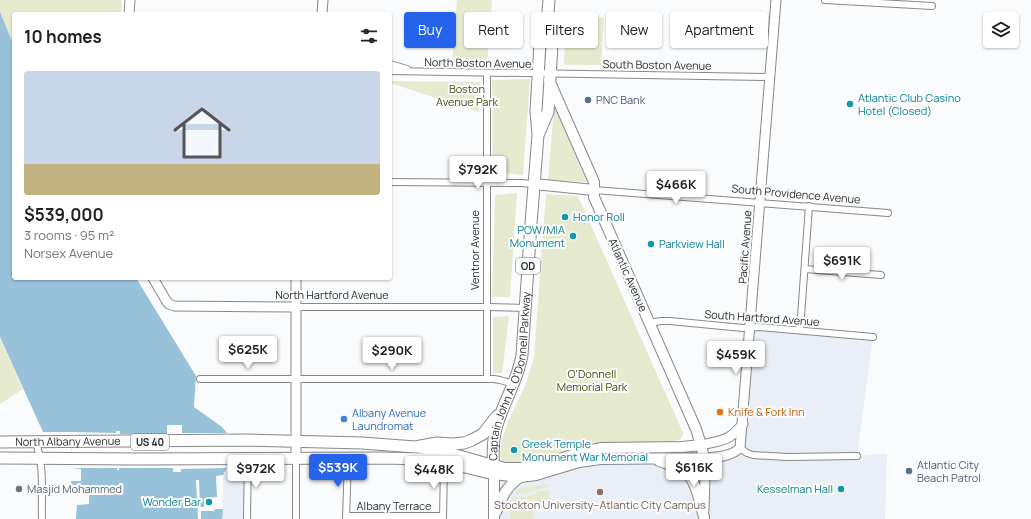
<!DOCTYPE html>
<html lang="en">
<head>
<meta charset="utf-8">
<style>
	body { margin:0; font-family:Manrope,sans-serif; background:#f6f6f6; color:#202124; height:100vh; display:flex; flex-direction:column; font-size:15px; white-space:nowrap }
	* { box-sizing:border-box; margin:0 }
	p { font-size:13px; color:#757577 }
	.icon { flex:none; width:22px; height:22px; fill:none; stroke:currentColor; stroke-width:2; stroke-linecap:round; stroke-linejoin:round }
	.map { position:relative; flex:1; overflow:hidden }
	.panel { position:absolute; left:12px; top:12px; width:380px; height:268px; display:flex; flex-direction:column; background:#fff; border-radius:4px; box-shadow:0 1px 3px #0004 }
	.panel>* { flex:none }
	.guide { position:absolute; left:404px; top:12px; width:380px; height:36px; display:flex; gap:8px }
	.tools { position:absolute; left:983px; top:12px; display:grid; gap:8px }
	.tools a { display:grid; place-items:center; width:36px; height:36px; border-radius:4px; background:#fff; box-shadow:0 1px 3px #0004; font-size:20px }
	.price { position:absolute; translate:-50% -34px; padding:0 9px; border-radius:4px; background:#fff; color:#222; font-size:13px; line-height:26px; filter:drop-shadow(0 1px 2px #0008) }
	.price::after { content:''; position:absolute; left:50%; top:24px; width:12px; height:9px; margin-left:-6px; background:inherit; clip-path:polygon(0 0,100% 0,50% 100%) }
	.price.active { background:#2563eb; color:#fff }
	ul { padding:0; list-style:none }
	li { display:grid; align-content:center; gap:8px; height:212px; padding:0 12px }
	li+li { border-top:1px solid #e0e0e0 }
	li span { display:grid; place-items:center; height:124px; border-radius:4px; color:#555 }
	li>.icon { margin-inline-start:auto }
	span .icon { width:72px; height:72px; fill:#fffc; stroke-width:1 }
	li b { font-size:17px }
	h2 { display:flex; justify-content:space-between; align-items:center; height:48px; padding:0 12px; font-size:17px }
	.pill { padding:0 14px; border-radius:4px; background:#fff; box-shadow:0 1px 3px #0004; font-size:14px; line-height:36px }
	.pill.active { background:#2563eb; color:#fff }
	.map>svg:first-child { display:block }
	.built { fill:#eaeff7 }
	.green { fill:#e6eace }
	.water { fill:#98c1da }
	.pier { fill:#fafbfc }
	.lines { fill:none; stroke-linecap:round; stroke-linejoin:round }
	.street-casing { stroke:#878889; stroke-width:8 }
	.secondary-casing { stroke:#878889; stroke-width:11 }
	.primary-casing { stroke:#878889; stroke-width:12 }
	.highway-casing { stroke:#878889; stroke-width:13 }
	.street { stroke:#fff; stroke-width:6 }
	.secondary { stroke:#fff; stroke-width:9 }
	.primary { stroke:#fff; stroke-width:10 }
	.highway { stroke:#fff; stroke-width:11 }
	.service-dot { fill:#5c6f8a; stroke:#fafbfc; stroke-width:1.5 }
	.culture-dot { fill:#0f9aa8; stroke:#fafbfc; stroke-width:1.5 }
	.food-dot { fill:#e8710a; stroke:#fafbfc; stroke-width:1.5 }
	.shop-dot { fill:#3f7fe0; stroke:#fafbfc; stroke-width:1.5 }
	.worship-dot { fill:#6b7280; stroke:#fafbfc; stroke-width:1.5 }
	.education-dot { fill:#8d6e63; stroke:#fafbfc; stroke-width:1.5 }
	.labels { text-anchor:middle; stroke-width:4; stroke-linejoin:round; paint-order:stroke }
	.shield { fill:#fafbfc; stroke:#696a6a; stroke-width:1 }
	.shield-label { font-size:10px; font-weight:bold; fill:#2b2c2c }
	.street-label { font-size:11px; fill:#2b2c2c; stroke:#fafbfc }
	.park-label { font-size:11px; fill:#4a4e09; stroke:#fafbfc }
	.culture-label { font-size:11px; fill:#0d838f; stroke:#fafbfc; text-anchor:start }
	.service-label { font-size:11px; fill:#4e5e75; stroke:#fafbfc; text-anchor:start }
	.food-label { font-size:11px; fill:#c56008; stroke:#fafbfc; text-anchor:start }
	.shop-label { font-size:11px; fill:#366cbe; stroke:#fafbfc; text-anchor:start }
	.worship-label { font-size:11px; fill:#5b616d; stroke:#fafbfc; text-anchor:start }
	.education-label { font-size:11px; fill:#785e54; stroke:#fafbfc }
</style>
</head>
<body>
<div class="map">
<svg width="1031" height="519" viewBox="0 0 1031 519">
	<rect width="100%" height="100%" fill="#fafbfc"/>
	<!-- built -->
	<g class="built">
		<polygon points="750,328 873,337 857,456 877,454 887,454 885,519 494,519 494,483 504,476 579,462 703,458 737,451"/>
		<rect x="215" y="474" width="29" height="45"/>
	</g>
	<!-- green -->
	<g class="green">
		<polygon points="0,0 122,0 121,14 14,14 14,46 0,12"/>
		<polygon points="457,0 492,0 487,65 452,63"/>
		<polygon points="566,14 604,18 601,65 565,65 564,64"/>
		<polygon points="530,79 523,175 493,172 492,80"/>
		<polygon points="390,81 480,82 479,112 390,83"/>
		<polygon points="554,109 556,110 587,182 548,180"/>
		<polygon points="517,193 510,297 492,297 495,195"/>
		<polygon points="546,194 578,196 683,433 681,439 676,441 594,443 531,464 504,463 501,461 500,453 502,440 508,421 526,384 534,357"/>
		<polygon points="509,316 502,373 493,373 493,317"/>
		<polygon points="0,338 23,389 0,404"/>
		<path d="M547 484V487C537 488 526 496 515 493L519 489 523 488Z"/>
		<polygon points="540,491 549,491 550,504 534,505 533,519 510,519 510,503 513,497 526,497"/>
	</g>
	<!-- water -->
	<polygon class="water" points="0,12 14,46 14,278 136,278 196,376 194,407 222,427 227,433 227,468 223,475 223,509 222,519 76,519 77,505 89,504 89,485 71,485 71,481 81,481 81,469 71,468 72,432 43,432 0,337"/>
	<!-- pier -->
	<g class="pier">
		<polygon points="167,425 182,425 182,433 227,433 227,468 181,469 181,472 173,472 173,468 119,468 119,470 117,470 117,468 71,468 72,432 116,433 116,431 120,431 120,434 167,434"/>
		<polygon points="223,475 223,509 215,509 214,511 201,511 201,519 198,519 196,480 199,480 200,507 204,507 204,498 217,497 216,476"/>
	</g>
	<g class="lines">
		<defs>
			<g id="street">
				<polyline points="825,0 932,6"/>
				<polyline points="390,64 407,69"/>
				<polyline points="390,71 770,77"/>
				<polyline points="487,73 487,379"/>
				<polyline points="390,182 521,183 534,184"/>
				<polyline points="594,190 888,213"/>
				<polyline points="805,269 881,275"/>
				<polyline points="296,307 487,307 526,308"/>
				<polyline points="649,323 661,321 670,321 743,328 759,327 794,330 873,337"/>
				<polyline points="800,330 809,206"/>
				<polyline points="200,379 494,379 500,380 514,384"/>
				<path d="M35 441C45 464 41 495 42 519"/>
				<polyline points="740,448 747,453 753,455 787,457 857,456"/>
				<polyline points="296,458 296,519"/>
				<polyline points="346,516 443,516"/>
				<polyline points="247,519 248,458"/>
				<polyline points="346,519 348,458"/>
				<polyline points="443,519 444,462"/>
			</g>
			<g id="secondary">
				<polyline points="129,14 130,0"/>
				<polyline points="322,14 323,0"/>
				<polyline points="153,278 167,302 169,304 174,306 296,307"/>
				<path d="M701 445C722 440 728 442 743 424"/>
				<polyline points="296,458 296,278"/>
				<path d="M704 510 705 476 704 458C717 457 730 457 740 448L776 0"/>
			</g>
			<g id="primary">
				<polyline points="534,184 594,190"/>
				<polyline points="420,448 447,452 486,463 505,468 523,468 539,466 581,452 602,448 682,447 701,445"/>
				<path d="M659 461C667 464 676 466 683 470 696 478 700 503 704 517"/>
				<path d="M496 512C503 496 505 488 520 477"/>
				<polyline points="494,519 494,474 520,477 536,475 579,462 601,459 704,458 701,445 696,429 594,197 594,182 549,80"/>
			</g>
			<g id="highway">
				<polyline points="539,133 548,112 552,45 546,35 549,0"/>
				<path id="s1" d="M0 442 247 440 362 443 415 447 437 443 453 444 464 443 472 440 483 434 497 416"/>
				<path id="s2" d="M0 458 137 459 381 458 427 459 444 462 494 474C493 458 492 441 497 425 504 401 518 380 522 355L531 224 538 135 536 111 540 43 546 35"/>
			</g>
		</defs>
		<!-- street casing -->
		<use href="#street" class="street-casing"/>
		<!-- secondary casing -->
		<use href="#secondary" class="secondary-casing"/>
		<!-- primary casing -->
		<use href="#primary" class="primary-casing"/>
		<!-- highway casing -->
		<use href="#highway" class="highway-casing"/>
		<!-- street -->
		<use href="#street" class="street"/>
		<!-- secondary -->
		<use href="#secondary" class="secondary"/>
		<!-- primary -->
		<use href="#primary" class="primary"/>
		<!-- highway -->
		<use href="#highway" class="highway"/>
	</g>
	<!-- markers -->
	<g class="service-dot">
		<circle cx="588" cy="100" r="4"/>
		<circle cx="909" cy="471" r="4"/>
	</g>
	<g class="culture-dot">
		<circle cx="850" cy="104" r="4"/>
		<circle cx="565" cy="217" r="4"/>
		<circle cx="573" cy="236" r="4"/>
		<circle cx="651" cy="244" r="4"/>
		<circle cx="514" cy="450" r="4"/>
		<circle cx="841" cy="489" r="4"/>
		<circle cx="209" cy="502" r="4"/>
	</g>
	<circle class="food-dot" cx="720" cy="412" r="4"/>
	<circle class="shop-dot" cx="344" cy="419" r="4"/>
	<circle class="worship-dot" cx="19" cy="489" r="4"/>
	<circle class="education-dot" cx="600" cy="492" r="4"/>
	<g class="labels">
		<!-- shield labels -->
		<g class="shield">
			<rect x="516" y="258" width="24" height="16" rx="3"/>
			<rect x="131" y="434" width="38" height="16" rx="3"/>
		</g>
		<g class="shield-label">
			<text x="528" y="270">OD</text>
			<text x="150" y="446">US 40</text>
		</g>
		<!-- street labels -->
		<g class="street-label">
			<text transform="translate(478 63) rotate(1)" y="4">North Boston Avenue</text>
			<text transform="translate(657 65) rotate(1)" y="4">South Boston Avenue</text>
			<text transform="translate(796 194) rotate(5)" y="4">South Providence Avenue</text>
			<text transform="translate(745 247) rotate(-86)" y="4">Pacific Avenue</text>
			<text transform="translate(475 250) rotate(-90)" y="4">Ventnor Avenue</text>
			<text transform="translate(628 275) rotate(66)" y="4">Atlantic Avenue</text>
			<text x="332" y="299">North Hartford Avenue</text>
			<text transform="translate(762 318) rotate(4)" y="4">South Hartford Avenue</text>
			<text dy="4" stroke="none"><textPath href="#s2" startOffset="596">Captain John A. O'Donnell Parkway</textPath></text>
			<text dy="4" stroke="none"><textPath href="#s1" startOffset="68">North Albany Avenue</textPath></text>
			<text x="394" y="510">Albany Terrace</text>
		</g>
		<!-- park labels -->
		<g class="park-label">
			<text x="467" y="93">Boston<tspan x="467" dy="13">Avenue Park</tspan></text>
			<text x="592" y="378">O'Donnell<tspan x="592" dy="13">Memorial Park</tspan></text>
		</g>
		<!-- culture labels -->
		<g class="culture-label">
			<text x="858" y="102">Atlantic Club Casino<tspan x="858" dy="13">Hotel (Closed)</tspan></text>
			<text x="573" y="221">Honor Roll</text>
			<text x="565" y="234" text-anchor="end">POW/MIA<tspan x="565" dy="13">Monument</tspan></text>
			<text x="659" y="248">Parkview Hall</text>
			<text x="522" y="448">Greek Temple<tspan x="522" dy="13">Monument War Memorial</tspan></text>
			<text x="833" y="493" text-anchor="end">Kesselman Hall</text>
			<text x="201" y="506" text-anchor="end">Wonder Bar</text>
		</g>
		<!-- service labels -->
		<g class="service-label">
			<text x="596" y="104">PNC Bank</text>
			<text x="917" y="469">Atlantic City<tspan x="917" dy="13">Beach Patrol</tspan></text>
		</g>
		<!-- food labels -->
		<g class="food-label">
			<text x="728" y="416">Knife &amp; Fork Inn</text>
		</g>
		<!-- shop labels -->
		<g class="shop-label">
			<text x="352" y="417">Albany Avenue<tspan x="352" dy="13">Laundromat</tspan></text>
		</g>
		<!-- worship labels -->
		<g class="worship-label">
			<text x="27" y="493">Masjid Mohammed</text>
		</g>
		<!-- education labels -->
		<g class="education-label">
			<text x="600" y="509">Stockton University–Atlantic City Campus</text>
		</g>
	</g>
</svg>
<div class="tools">
<a><svg class="icon" aria-label="layers" viewBox="0 0 24 24"><path d="M12 4l9 5-9 5-9-5zM3 14l9 5 9-5"/></svg></a>
</div>
<b class="price" style="left:478px;top:190px">$792K</b>
<b class="price" style="left:676px;top:205px">$466K</b>
<b class="price" style="left:842px;top:281px">$691K</b>
<b class="price" style="left:248px;top:370px">$625K</b>
<b class="price" style="left:392px;top:371px">$290K</b>
<b class="price" style="left:736px;top:375px">$459K</b>
<b class="price active" style="left:338px;top:488px">$539K</b>
<b class="price" style="left:694px;top:488px">$616K</b>
<b class="price" style="left:256px;top:489px">$972K</b>
<b class="price" style="left:434px;top:490px">$448K</b>
<div class="guide">
<a class="pill active">Buy</a>
<a class="pill">Rent</a>
<a class="pill">Filters</a>
<a class="pill">New</a>
<a class="pill">Apartment</a>
</div>
<section class="panel">
<h2>10 homes<svg class="icon" aria-label="filters" viewBox="0 0 24 24"><path d="M4 7h16M4 17h16"/><circle cx="9" cy="7" r="2"/><circle cx="15" cy="17" r="2"/></svg></h2>
<ul>
<li><span style="background:linear-gradient(#c9d6e8 75%,#c2b280 0)"><svg class="icon" aria-label="home" viewBox="0 0 24 24"><path d="M3 11l9-7 9 7M6 9v11h12V9"/></svg></span><div><b>$539,000</b><p>3 rooms · 95 m²</p><p>Norsex Avenue</p></div></li>
</ul>
</section>
</div>
</body>
</html>
